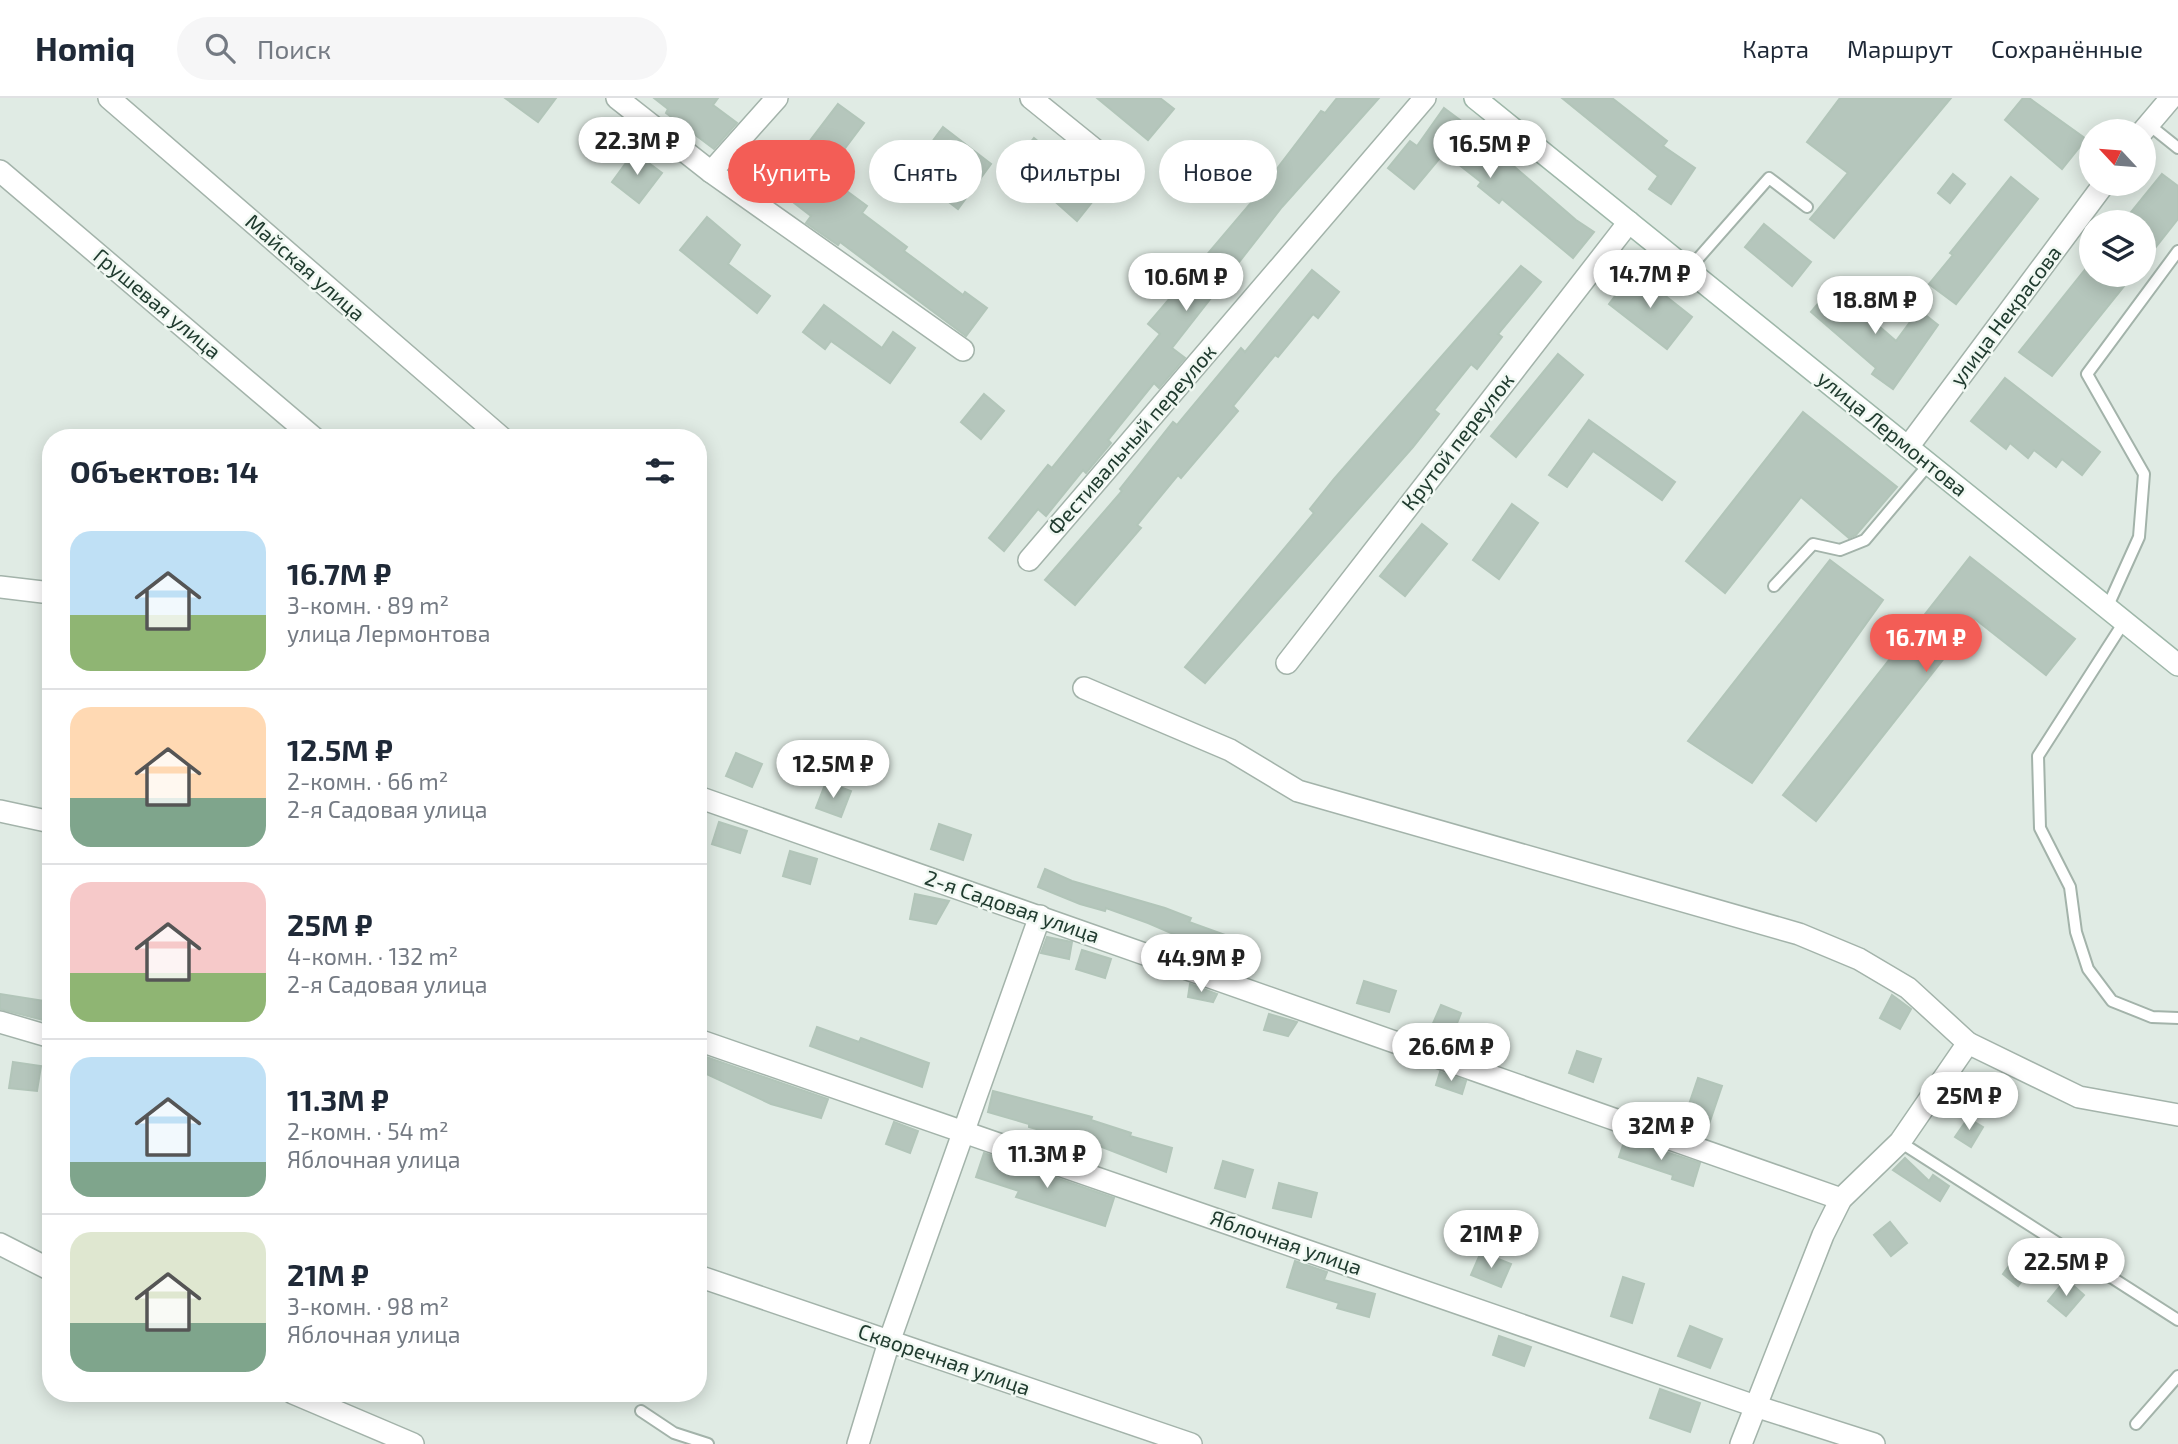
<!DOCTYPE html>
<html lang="ru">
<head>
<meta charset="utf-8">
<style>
	body { margin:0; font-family:"Exo 2",sans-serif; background:#f6f6f7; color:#1f2937; height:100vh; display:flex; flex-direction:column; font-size:26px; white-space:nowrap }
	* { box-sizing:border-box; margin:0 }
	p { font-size:23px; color:#747a83 }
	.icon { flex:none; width:38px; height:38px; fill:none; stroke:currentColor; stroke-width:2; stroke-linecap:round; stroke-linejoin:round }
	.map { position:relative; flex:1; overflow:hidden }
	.side { position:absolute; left:42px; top:331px; width:665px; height:973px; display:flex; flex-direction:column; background:#fff; border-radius:28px; box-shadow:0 4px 18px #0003 }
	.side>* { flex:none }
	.hud { position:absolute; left:728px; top:42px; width:665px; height:63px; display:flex; gap:14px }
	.needle { width:46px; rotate:296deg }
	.fabs { position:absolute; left:2079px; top:21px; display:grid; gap:14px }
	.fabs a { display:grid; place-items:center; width:77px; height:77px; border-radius:50%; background:#fff; box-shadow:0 4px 18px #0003; font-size:35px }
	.price { position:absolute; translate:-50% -60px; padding:0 16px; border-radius:24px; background:#fff; color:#222; font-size:23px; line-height:46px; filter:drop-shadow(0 2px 4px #0008) }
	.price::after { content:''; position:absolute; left:50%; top:42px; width:21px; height:16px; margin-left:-10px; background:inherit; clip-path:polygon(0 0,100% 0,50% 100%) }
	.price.active { background:#f35d56; color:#fff }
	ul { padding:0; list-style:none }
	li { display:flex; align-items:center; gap:21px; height:175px; padding:0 28px }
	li+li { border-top:2px solid #e0e1e3 }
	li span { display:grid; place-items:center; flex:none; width:196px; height:140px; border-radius:21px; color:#555 }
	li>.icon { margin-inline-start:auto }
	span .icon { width:84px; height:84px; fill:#fffc; stroke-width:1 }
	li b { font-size:30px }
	h2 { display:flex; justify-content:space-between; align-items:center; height:84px; padding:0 28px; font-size:30px }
	.tag { padding:0 24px; border-radius:32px; background:#fff; box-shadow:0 4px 18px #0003; font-size:24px; line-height:63px }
	.tag.active { background:#f35d56; color:#fff }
	header { display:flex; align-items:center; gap:42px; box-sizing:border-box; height:98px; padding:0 35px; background:#fff; border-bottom:2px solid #e0e1e3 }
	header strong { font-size:33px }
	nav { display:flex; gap:38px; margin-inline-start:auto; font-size:24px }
	.search { width:490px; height:63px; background:#f6f6f7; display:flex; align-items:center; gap:18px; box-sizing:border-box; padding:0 24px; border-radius:38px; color:#747a83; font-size:26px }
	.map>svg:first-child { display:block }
	.building { fill:#b5c6bc; stroke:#b2c5b9; stroke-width:2 }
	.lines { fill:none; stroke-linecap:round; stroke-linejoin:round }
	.lane-casing { stroke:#a3b3aa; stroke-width:14 }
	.street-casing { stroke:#a3b3aa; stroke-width:24 }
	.secondary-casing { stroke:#9eb7a9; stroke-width:24 }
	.lane { stroke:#fff; stroke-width:10 }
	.street { stroke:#fff; stroke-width:21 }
	.secondary { stroke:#fff; stroke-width:21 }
	.labels { text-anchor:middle; stroke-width:5; stroke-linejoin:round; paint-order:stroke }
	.street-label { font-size:21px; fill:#203b2f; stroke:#f0f8f2 }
</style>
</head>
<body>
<header>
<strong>Homiq</strong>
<div class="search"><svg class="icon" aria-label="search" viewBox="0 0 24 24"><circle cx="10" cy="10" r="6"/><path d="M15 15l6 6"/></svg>Поиск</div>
<nav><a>Карта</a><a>Маршрут</a><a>Сохранённые</a></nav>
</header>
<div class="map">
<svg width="2178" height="1346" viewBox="0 0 2178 1346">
	<rect width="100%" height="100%" fill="#e0ebe4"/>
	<!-- building -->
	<g class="building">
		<polygon points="505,0 556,0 538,24"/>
		<polygon points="654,0 718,0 713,7 737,25 714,51 666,15 668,11"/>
		<polygon points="1097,0 1160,0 1174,11 1148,42"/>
		<polygon points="1337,0 1379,0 1282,109 1172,250 1185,260 1159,290 1154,285 1108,342 1111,345 1086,375 1083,372 1046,418 1038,411 1004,453 989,440 1048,367 1052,370 1160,236 1148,226 1250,106 1321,13 1325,15"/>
		<polygon points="1562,0 1612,0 1667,43 1663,48 1695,70 1671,106 1649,91 1658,78"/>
		<polygon points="1840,0 1951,0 1834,140 1810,121 1848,75 1807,44"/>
		<polygon points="2023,0 2029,0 2086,41 2062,71 2005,22"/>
		<polygon points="838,6 864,25 825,77 867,108 862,115 907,149 904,153 963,197 965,194 987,210 966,238 840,144 838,147 806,125 811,118 771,87 796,54 799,57"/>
		<polygon points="1444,10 1464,25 1461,29 1500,61 1502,58 1576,122 1594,134 1573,160 1502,101 1499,105 1478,88 1481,84 1444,55 1414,91 1388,70 1410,43 1417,48"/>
		<polygon points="943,29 991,66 958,111 910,74"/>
		<polygon points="1034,40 1062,63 1059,67 1097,98 1077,123 1013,66"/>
		<polygon points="634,54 662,75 639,105 612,84"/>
		<polygon points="1953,76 1965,86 1950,105 1938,95"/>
		<polygon points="2162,76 2178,88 2178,121 2144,164 2144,124 2123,124"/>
		<polygon points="2011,79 2038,101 1956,206 1929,186 1953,157 1950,155"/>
		<polygon points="707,119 740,147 728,166 770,198 757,215 680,152"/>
		<polygon points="1764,126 1811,164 1792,188 1745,149"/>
		<polygon points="2091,164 2091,177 2133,177 2052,278 2019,254"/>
		<polygon points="1521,168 1541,184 1498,236 1502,239 1477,271 1471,266 1434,312 1439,316 1413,349 1205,585 1185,569 1314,415 1310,411 1334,381"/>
		<polygon points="1312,172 1339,194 1318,220 1313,216 1278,259 1275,257 1233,308 1238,313 1181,380 1178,377 1137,427 1141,430 1075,507 1045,482 1122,393 1120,391 1173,324 1177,327 1241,250 1245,254"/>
		<polygon points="1634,173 1692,219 1667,251 1609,206"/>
		<polygon points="1833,188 1896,243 1919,212 1938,227 1893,291 1872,276 1876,270 1811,214"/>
		<polygon points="824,207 882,250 893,234 915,250 890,285 831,243 825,251 803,234"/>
		<polygon points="1558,256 1583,277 1516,359 1491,338"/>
		<polygon points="2005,280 2100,354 2082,377 2062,361 2056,369 2034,352 2028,360 2010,345 2006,351 1971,323"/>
		<polygon points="984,296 1004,313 981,341 961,324"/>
		<polygon points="1803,314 1897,389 1856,437 1849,440 1801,399 1725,495 1686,463"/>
		<polygon points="1589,322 1675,384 1662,402 1593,353 1567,389 1549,377"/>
		<polygon points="1512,406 1538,425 1499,481 1473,462"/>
		<polygon points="1422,426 1447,446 1405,498 1380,478"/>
		<polygon points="1970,459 2075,541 2046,577 1975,521 1816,723 1783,697"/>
		<polygon points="1830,462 1883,502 1752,685 1688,643"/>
		<polygon points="736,655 762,666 752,689 726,678"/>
		<polygon points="826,684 851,693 841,719 816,710"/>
		<polygon points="719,724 747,733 740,755 712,746"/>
		<polygon points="939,726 971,737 963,762 931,751"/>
		<polygon points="790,753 817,761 810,786 783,778"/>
		<polygon points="1045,771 1072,783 1165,810 1191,820 1189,824 1231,839 1224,858 1148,825 1106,810 1105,813 1080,806 1038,789"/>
		<polygon points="915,796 949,803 936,826 910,821"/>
		<polygon points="1047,839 1072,844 1069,861 1041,855"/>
		<polygon points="1082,852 1111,861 1105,880 1076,871"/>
		<polygon points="1364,883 1396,893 1389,914 1357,905"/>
		<polygon points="1190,886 1217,896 1213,904 1188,899"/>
		<polygon points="0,896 51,904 51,924 0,911"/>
		<polygon points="1892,897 1911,911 1900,931 1880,920"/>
		<polygon points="1441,907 1461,915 1452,938 1431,930"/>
		<polygon points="1269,916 1297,924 1288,938 1264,932"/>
		<polygon points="817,929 859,944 861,940 929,965 922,989 810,948"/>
		<polygon points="1577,953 1601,961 1593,984 1569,975"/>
		<polygon points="706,959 828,1001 821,1020 771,1006 700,973"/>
		<polygon points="13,964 41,968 37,993 9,990"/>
		<polygon points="1440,974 1466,983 1462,996 1436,987"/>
		<polygon points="1698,980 1722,988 1709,1026 1685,1018"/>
		<polygon points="993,993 1092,1019 1091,1022 1131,1035 1130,1038 1172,1050 1166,1074 1102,1049 1029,1029 1029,1026 988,1014"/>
		<polygon points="1968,1020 1983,1029 1971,1049 1955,1039"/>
		<polygon points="894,1024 918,1033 910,1055 886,1046"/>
		<polygon points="1625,1041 1700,1065 1693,1088 1672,1081 1673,1077 1619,1059"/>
		<polygon points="984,1055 1114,1100 1105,1128 1016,1099 1019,1093 976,1079"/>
		<polygon points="1905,1060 1929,1083 1933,1077 1949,1088 1940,1103 1893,1072"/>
		<polygon points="1223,1063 1253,1072 1245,1099 1215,1090"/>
		<polygon points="1279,1085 1317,1095 1311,1119 1273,1110"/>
		<polygon points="1890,1124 1907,1145 1891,1158 1874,1137"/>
		<polygon points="2024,1147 2040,1159 2018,1188 2003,1176"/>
		<polygon points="1481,1154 1511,1166 1501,1189 1471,1177"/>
		<polygon points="1295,1163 1327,1174 1324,1182 1375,1196 1369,1219 1337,1210 1339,1205 1287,1189"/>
		<polygon points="1623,1179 1644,1186 1632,1225 1611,1218"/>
		<polygon points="2066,1181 2084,1197 2066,1218 2048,1203"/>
		<polygon points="1690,1228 1722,1241 1710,1270 1678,1258"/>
		<polygon points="1499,1238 1531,1249 1524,1268 1493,1257"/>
		<polygon points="1660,1291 1700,1305 1690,1334 1650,1320"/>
	</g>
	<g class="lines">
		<defs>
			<g id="lane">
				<polyline points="2148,26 2178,50"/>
				<polyline points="1688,172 1769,80 1807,109"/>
				<polyline points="1774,488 1813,446 1840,452 1865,442 1929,366"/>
				<polyline points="2107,510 2139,439 2144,376 2087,276 2178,153"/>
				<polyline points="2124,524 2038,658 2040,730 2070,789 2076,834 2088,871 2112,903 2152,919 2178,920"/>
				<polyline points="1900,1044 2178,1222"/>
				<polyline points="641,1313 674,1335 708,1346"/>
				<polyline points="2136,1326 2178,1278"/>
			</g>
			<g id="street">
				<polyline points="109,0 502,340"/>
				<polyline points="617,0 711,74 963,252"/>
				<polyline points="1031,0 1125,76"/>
				<polyline points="2143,33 2171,0"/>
				<polyline points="0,73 314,340"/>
				<polyline points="711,74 777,0"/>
				<polyline points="1908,349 2104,86"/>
				<polyline points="1029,462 1425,0"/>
				<polyline points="0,489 51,495"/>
				<polyline points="1287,565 1629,124"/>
				<polyline points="1084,590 1230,652 1298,693 1799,836 1859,861 1908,890 1968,945"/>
				<polyline points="698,699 1841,1101"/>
				<polyline points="0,713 51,724"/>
				<polyline points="0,924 51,939"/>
				<polyline points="698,942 1755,1308 1874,1346"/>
				<polyline points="0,1146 51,1172"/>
				<polyline points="698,1178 1191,1346"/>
				<polyline points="293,1295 413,1346"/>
				<polyline points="858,1346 889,1244 1040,818"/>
				<polyline points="1741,1346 1823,1137 1841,1101 1900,1044 1968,945 2079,999 2178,1017"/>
			</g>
			<polyline id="secondary" points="1475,0 2178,567"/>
		</defs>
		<!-- lane casing -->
		<use href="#lane" class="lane-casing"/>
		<!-- street casing -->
		<use href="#street" class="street-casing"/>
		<!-- secondary casing -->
		<use href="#secondary" class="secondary-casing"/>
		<!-- lane -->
		<use href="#lane" class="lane"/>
		<!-- street -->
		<use href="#street" class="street"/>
		<!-- secondary -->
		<use href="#secondary" class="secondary"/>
	</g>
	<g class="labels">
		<!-- street labels -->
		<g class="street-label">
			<text transform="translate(305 170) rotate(41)" y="7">Майская улица</text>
			<text transform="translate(157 206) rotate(40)" y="7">Грушевая улица</text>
			<text transform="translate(2006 218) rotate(-53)" y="7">улица Некрасова</text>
			<text transform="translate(1892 336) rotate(39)" y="7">улица Лермонтова</text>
			<text transform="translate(1132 342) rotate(-49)" y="7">Фестивальный переулок</text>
			<text transform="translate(1458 344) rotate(-52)" y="7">Крутой переулок</text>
			<text transform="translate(1012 809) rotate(19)" y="7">2-я Садовая улица</text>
			<text transform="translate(1286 1145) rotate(19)" y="7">Яблочная улица</text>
			<text transform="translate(944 1262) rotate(19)" y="7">Скворечная улица</text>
		</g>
	</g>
</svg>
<div class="fabs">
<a><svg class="needle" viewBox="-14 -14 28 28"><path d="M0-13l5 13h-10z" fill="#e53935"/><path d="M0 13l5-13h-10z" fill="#747a83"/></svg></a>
<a><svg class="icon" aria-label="layers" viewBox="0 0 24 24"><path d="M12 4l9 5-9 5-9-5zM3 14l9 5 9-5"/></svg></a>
</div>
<b class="price" style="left:637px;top:79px">22.3M ₽</b>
<b class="price" style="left:1490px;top:82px">16.5M ₽</b>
<b class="price" style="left:1650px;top:212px">14.7M ₽</b>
<b class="price" style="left:1186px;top:215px">10.6M ₽</b>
<b class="price" style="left:1875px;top:238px">18.8M ₽</b>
<b class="price active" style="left:1926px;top:576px">16.7M ₽</b>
<b class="price" style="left:833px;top:702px">12.5M ₽</b>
<b class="price" style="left:1201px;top:896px">44.9M ₽</b>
<b class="price" style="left:1451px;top:985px">26.6M ₽</b>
<b class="price" style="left:1969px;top:1034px">25M ₽</b>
<b class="price" style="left:1661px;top:1064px">32M ₽</b>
<b class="price" style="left:1047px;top:1092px">11.3M ₽</b>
<b class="price" style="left:1491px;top:1172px">21M ₽</b>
<b class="price" style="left:2066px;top:1200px">22.5M ₽</b>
<div class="hud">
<a class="tag active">Купить</a>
<a class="tag">Снять</a>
<a class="tag">Фильтры</a>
<a class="tag">Новое</a>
</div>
<section class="side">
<h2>Объектов: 14<svg class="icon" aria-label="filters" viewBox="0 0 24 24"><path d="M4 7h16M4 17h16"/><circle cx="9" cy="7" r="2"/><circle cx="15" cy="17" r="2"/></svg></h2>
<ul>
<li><span style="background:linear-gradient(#bfe0f5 60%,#8fb573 0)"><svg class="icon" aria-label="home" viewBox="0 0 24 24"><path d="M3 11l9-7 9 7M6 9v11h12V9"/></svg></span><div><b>16.7M ₽</b><p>3-комн. · 89 m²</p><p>улица Лермонтова</p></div></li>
<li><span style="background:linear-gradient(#ffd9b3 65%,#7fa58c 0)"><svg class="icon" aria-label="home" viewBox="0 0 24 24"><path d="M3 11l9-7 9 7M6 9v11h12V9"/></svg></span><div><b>12.5M ₽</b><p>2-комн. · 66 m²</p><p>2-я Садовая улица</p></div></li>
<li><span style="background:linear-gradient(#f6c9c9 65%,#8fb573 0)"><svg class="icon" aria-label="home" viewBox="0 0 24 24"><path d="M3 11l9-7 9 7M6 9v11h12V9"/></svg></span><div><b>25M ₽</b><p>4-комн. · 132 m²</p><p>2-я Садовая улица</p></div></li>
<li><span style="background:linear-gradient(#bfe0f5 75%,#7fa58c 0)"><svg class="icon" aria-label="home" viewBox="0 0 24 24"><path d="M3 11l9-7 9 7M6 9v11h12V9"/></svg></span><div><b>11.3M ₽</b><p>2-комн. · 54 m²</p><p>Яблочная улица</p></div></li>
<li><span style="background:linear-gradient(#dfe7d0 65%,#7fa58c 0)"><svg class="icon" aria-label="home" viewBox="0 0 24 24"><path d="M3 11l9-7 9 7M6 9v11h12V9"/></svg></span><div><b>21M ₽</b><p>3-комн. · 98 m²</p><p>Яблочная улица</p></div></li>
</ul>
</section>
</div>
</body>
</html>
